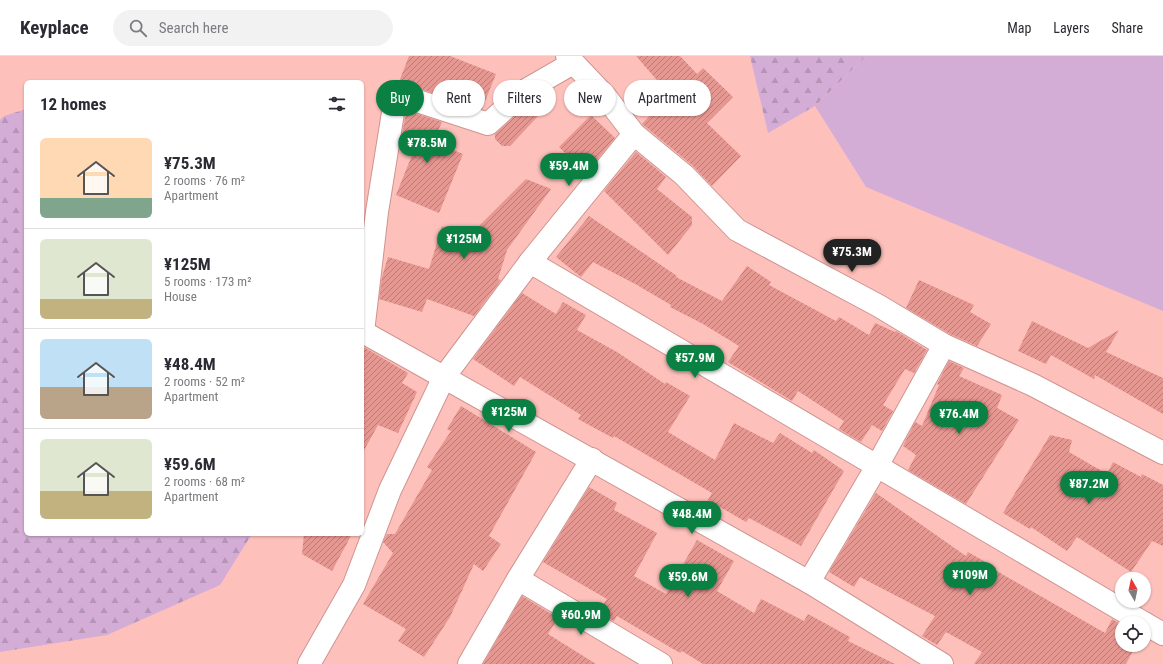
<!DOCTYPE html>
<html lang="en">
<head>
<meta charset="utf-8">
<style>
	body { margin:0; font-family:"Roboto Condensed",sans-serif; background:#f2f2f3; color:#2b2b33; height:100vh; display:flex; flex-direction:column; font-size:15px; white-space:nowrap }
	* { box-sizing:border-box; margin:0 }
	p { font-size:13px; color:#7c7c81 }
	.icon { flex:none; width:22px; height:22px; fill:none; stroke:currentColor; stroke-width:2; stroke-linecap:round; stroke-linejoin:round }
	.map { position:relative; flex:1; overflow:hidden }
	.side { position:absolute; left:24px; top:24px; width:340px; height:456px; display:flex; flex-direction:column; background:#fff; border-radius:6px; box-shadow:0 1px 3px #0004 }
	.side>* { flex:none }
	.banner { position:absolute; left:376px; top:24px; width:380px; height:36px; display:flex; gap:8px }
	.needle { width:26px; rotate:351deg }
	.tools { position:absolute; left:1115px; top:516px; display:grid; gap:8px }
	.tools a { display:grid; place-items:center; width:36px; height:36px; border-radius:50%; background:#fff; box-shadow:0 1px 3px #0004; font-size:20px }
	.price { position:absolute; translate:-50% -34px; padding:0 9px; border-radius:14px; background:#0b8043; color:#fff; font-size:13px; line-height:26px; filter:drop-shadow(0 1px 2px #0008) }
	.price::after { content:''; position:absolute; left:50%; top:24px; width:12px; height:9px; margin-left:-6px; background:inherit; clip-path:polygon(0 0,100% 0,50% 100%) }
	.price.active { background:#222; color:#fff }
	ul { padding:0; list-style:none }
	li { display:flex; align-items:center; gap:12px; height:100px; padding:0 16px }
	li+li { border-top:1px solid #e1e1e2 }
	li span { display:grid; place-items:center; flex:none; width:112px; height:80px; border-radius:6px; color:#555 }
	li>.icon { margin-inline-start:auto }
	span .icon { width:48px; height:48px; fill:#fffc; stroke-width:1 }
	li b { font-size:17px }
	h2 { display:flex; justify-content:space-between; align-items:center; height:48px; padding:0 16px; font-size:17px }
	.pill { padding:0 14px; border-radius:18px; background:#fff; box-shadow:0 1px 3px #0004; font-size:14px; line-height:36px }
	.pill.active { background:#0b8043; color:#fff }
	header { display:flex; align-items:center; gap:24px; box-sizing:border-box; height:56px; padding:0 20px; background:#fff; border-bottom:1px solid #e1e1e2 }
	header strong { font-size:19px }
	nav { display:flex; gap:22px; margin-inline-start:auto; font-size:14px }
	.search { width:280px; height:36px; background:#f2f2f3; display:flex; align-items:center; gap:10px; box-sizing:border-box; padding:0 14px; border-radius:22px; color:#7c7c81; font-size:15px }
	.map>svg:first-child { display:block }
	.green { fill:#d4add7 }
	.forest { fill:url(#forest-firs) }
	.building { fill:url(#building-hatch) }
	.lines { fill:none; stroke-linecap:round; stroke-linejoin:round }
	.minor-casing { stroke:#cf9490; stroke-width:24 }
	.tertiary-casing { stroke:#cf9490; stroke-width:24 }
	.minor { stroke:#fff; stroke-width:22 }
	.tertiary { stroke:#fff; stroke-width:22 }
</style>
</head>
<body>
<header>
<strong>Keyplace</strong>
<div class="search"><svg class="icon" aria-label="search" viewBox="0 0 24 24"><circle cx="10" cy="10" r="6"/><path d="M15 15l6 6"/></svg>Search here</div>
<nav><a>Map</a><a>Layers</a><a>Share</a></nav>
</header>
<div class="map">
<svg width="1163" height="608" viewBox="0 0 1163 608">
	<defs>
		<pattern id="forest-firs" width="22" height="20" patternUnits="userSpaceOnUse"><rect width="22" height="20" fill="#d4add7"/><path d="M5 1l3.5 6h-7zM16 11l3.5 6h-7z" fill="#b694b8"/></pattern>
		<pattern id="building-hatch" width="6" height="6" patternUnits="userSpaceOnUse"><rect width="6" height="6" fill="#e59792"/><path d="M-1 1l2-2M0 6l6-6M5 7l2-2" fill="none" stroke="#ba7a76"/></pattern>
	</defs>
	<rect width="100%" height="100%" fill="#fec0bb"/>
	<!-- green -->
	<polygon class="green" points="866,0 1163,0 1163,255 866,131 815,50"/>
	<!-- forest -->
	<g class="forest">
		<polygon points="750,0 866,0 815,50 768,77"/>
		<polygon points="26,53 26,478 252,478 220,529 107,579 0,596 0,64 4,60"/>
	</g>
	<!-- building -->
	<g class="building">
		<polygon points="409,0 450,0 496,18 482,53 399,26"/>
		<polygon points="636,0 680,0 697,18 703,12 733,41 707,67 741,100 712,130 692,109 642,68 669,38"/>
		<polygon points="529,48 540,58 510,90 502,90 495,83 495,78"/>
		<polygon points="408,55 442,66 433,86 463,98 439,157 396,139 416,89 401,83 405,62"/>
		<polygon points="591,59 615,82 586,117 559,91"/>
		<polygon points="636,96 666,121 657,133 692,161 692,169 668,199 604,135"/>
		<polygon points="526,123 551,133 507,194 498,223 501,224 474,260 427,243 422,256 379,243 382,221 388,201 429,213 442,170 461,188"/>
		<polygon points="589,160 677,220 676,221 722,245 747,210 771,226 769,229 836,265 839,261 869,279 875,267 895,276 896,275 927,294 914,317 905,313 883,349 893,355 882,375 872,369 861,386 839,373 844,365 798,335 792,345 728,306 739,290 703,268 670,251 671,249 637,229 593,206 581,221 556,201"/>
		<polygon points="919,224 974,249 970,256 991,268 977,290 950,278 906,252"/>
		<polygon points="522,237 556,258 563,246 586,259 577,274 617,296 665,328 666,326 690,340 668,376 715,404 734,367 773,387 780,377 812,397 814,394 844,415 801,490 749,462 746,466 708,444 712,437 614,380 613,382 578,363 581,359 520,321 514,330 473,303"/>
		<polygon points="1032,265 1088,292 1119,274 1106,296 1163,322 1163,358 1095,319 1094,323 1051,299 1046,308 1018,295"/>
		<polygon points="362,290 408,317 402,327 417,336 398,377 378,369 362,398"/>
		<polygon points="949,305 964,312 959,320 1002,339 997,352 1019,364 966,448 908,414 916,399 903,390 915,366 922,370 939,329 937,328"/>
		<polygon points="461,350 536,396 489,480 501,488 483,515 474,508 450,561 424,601 398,585 406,573 363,548 393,497 383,486 387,478 395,478 432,414 427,411 451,375 447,373"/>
		<polygon points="1050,379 1072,384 1069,396 1107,418 1113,406 1141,421 1142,418 1163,429 1163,490 1152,485 1131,516 1077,481 1067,495 1031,471 1030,473 1003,457"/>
		<polygon points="589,431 617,447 614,454 657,477 634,520 666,538 697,484 734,505 717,535 754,557 761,543 804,565 808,558 850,581 848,585 895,608 703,608 682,595 680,597 617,560 614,565 598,556 607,543 543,506"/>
		<polygon points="876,437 966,500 968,496 996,512 995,514 1105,577 1112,563 1122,569 1122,589 1136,589 1126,608 974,608 982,596 946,576 937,589 922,580 935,560 860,521 854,531 829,516"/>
		<polygon points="304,478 352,478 332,515 302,498"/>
		<polygon points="522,540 558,562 548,578 596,608 483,608"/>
	</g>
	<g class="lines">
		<defs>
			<g id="minor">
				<polyline points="573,7 526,34 488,68 396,38 377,156 363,276 809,526 942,608"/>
				<polyline points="530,206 1144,567"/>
				<polyline points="518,523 661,608"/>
				<polyline points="809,526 877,410 944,289"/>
				<polyline points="1144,567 1163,578"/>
				<polyline points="309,608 354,529 390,434 444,321 530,206 634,78"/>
				<polyline points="469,608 518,523 592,403"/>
			</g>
			<polyline id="tertiary" points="567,0 605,40 634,78 684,119 737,174 879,250 944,289 1033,329 1163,397"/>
		</defs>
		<!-- minor casing -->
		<use href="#minor" class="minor-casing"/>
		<!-- tertiary casing -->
		<use href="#tertiary" class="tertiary-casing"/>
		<!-- minor -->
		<use href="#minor" class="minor"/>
		<!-- tertiary -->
		<use href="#tertiary" class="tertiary"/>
	</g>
</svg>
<div class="tools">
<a><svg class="needle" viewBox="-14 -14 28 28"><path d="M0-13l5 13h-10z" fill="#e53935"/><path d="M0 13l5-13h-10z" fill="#7c7c81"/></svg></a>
<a><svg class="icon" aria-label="locate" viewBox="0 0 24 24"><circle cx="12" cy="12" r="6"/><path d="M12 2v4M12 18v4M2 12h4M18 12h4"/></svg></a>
</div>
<b class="price" style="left:427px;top:108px">¥78.5M</b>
<b class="price" style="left:569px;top:131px">¥59.4M</b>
<b class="price" style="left:464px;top:204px">¥125M</b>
<b class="price active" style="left:852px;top:217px">¥75.3M</b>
<b class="price" style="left:695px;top:323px">¥57.9M</b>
<b class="price" style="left:509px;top:377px">¥125M</b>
<b class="price" style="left:959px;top:379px">¥76.4M</b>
<b class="price" style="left:1089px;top:449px">¥87.2M</b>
<b class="price" style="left:692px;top:479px">¥48.4M</b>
<b class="price" style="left:970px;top:540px">¥109M</b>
<b class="price" style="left:688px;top:542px">¥59.6M</b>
<b class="price" style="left:581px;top:580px">¥60.9M</b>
<div class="banner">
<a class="pill active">Buy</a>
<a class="pill">Rent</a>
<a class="pill">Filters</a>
<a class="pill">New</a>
<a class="pill">Apartment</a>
</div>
<section class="side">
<h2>12 homes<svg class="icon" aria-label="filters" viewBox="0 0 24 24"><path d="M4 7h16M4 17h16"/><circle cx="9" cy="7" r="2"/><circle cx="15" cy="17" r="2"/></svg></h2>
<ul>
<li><span style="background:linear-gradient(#ffd9b3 75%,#7fa58c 0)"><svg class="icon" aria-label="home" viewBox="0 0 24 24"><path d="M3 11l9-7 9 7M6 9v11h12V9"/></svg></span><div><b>¥75.3M</b><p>2 rooms · 76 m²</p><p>Apartment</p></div></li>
<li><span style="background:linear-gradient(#dfe7d0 75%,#c2b280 0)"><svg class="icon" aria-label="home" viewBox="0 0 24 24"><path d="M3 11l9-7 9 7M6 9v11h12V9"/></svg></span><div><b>¥125M</b><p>5 rooms · 173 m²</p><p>House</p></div></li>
<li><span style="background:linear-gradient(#bfe0f5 60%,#b9a48a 0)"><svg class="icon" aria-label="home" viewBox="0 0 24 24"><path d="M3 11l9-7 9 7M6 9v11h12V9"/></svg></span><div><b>¥48.4M</b><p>2 rooms · 52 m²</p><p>Apartment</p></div></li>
<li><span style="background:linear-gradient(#dfe7d0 65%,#c2b280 0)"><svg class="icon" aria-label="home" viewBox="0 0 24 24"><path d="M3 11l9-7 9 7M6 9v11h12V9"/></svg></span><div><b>¥59.6M</b><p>2 rooms · 68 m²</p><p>Apartment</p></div></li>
</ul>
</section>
</div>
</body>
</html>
